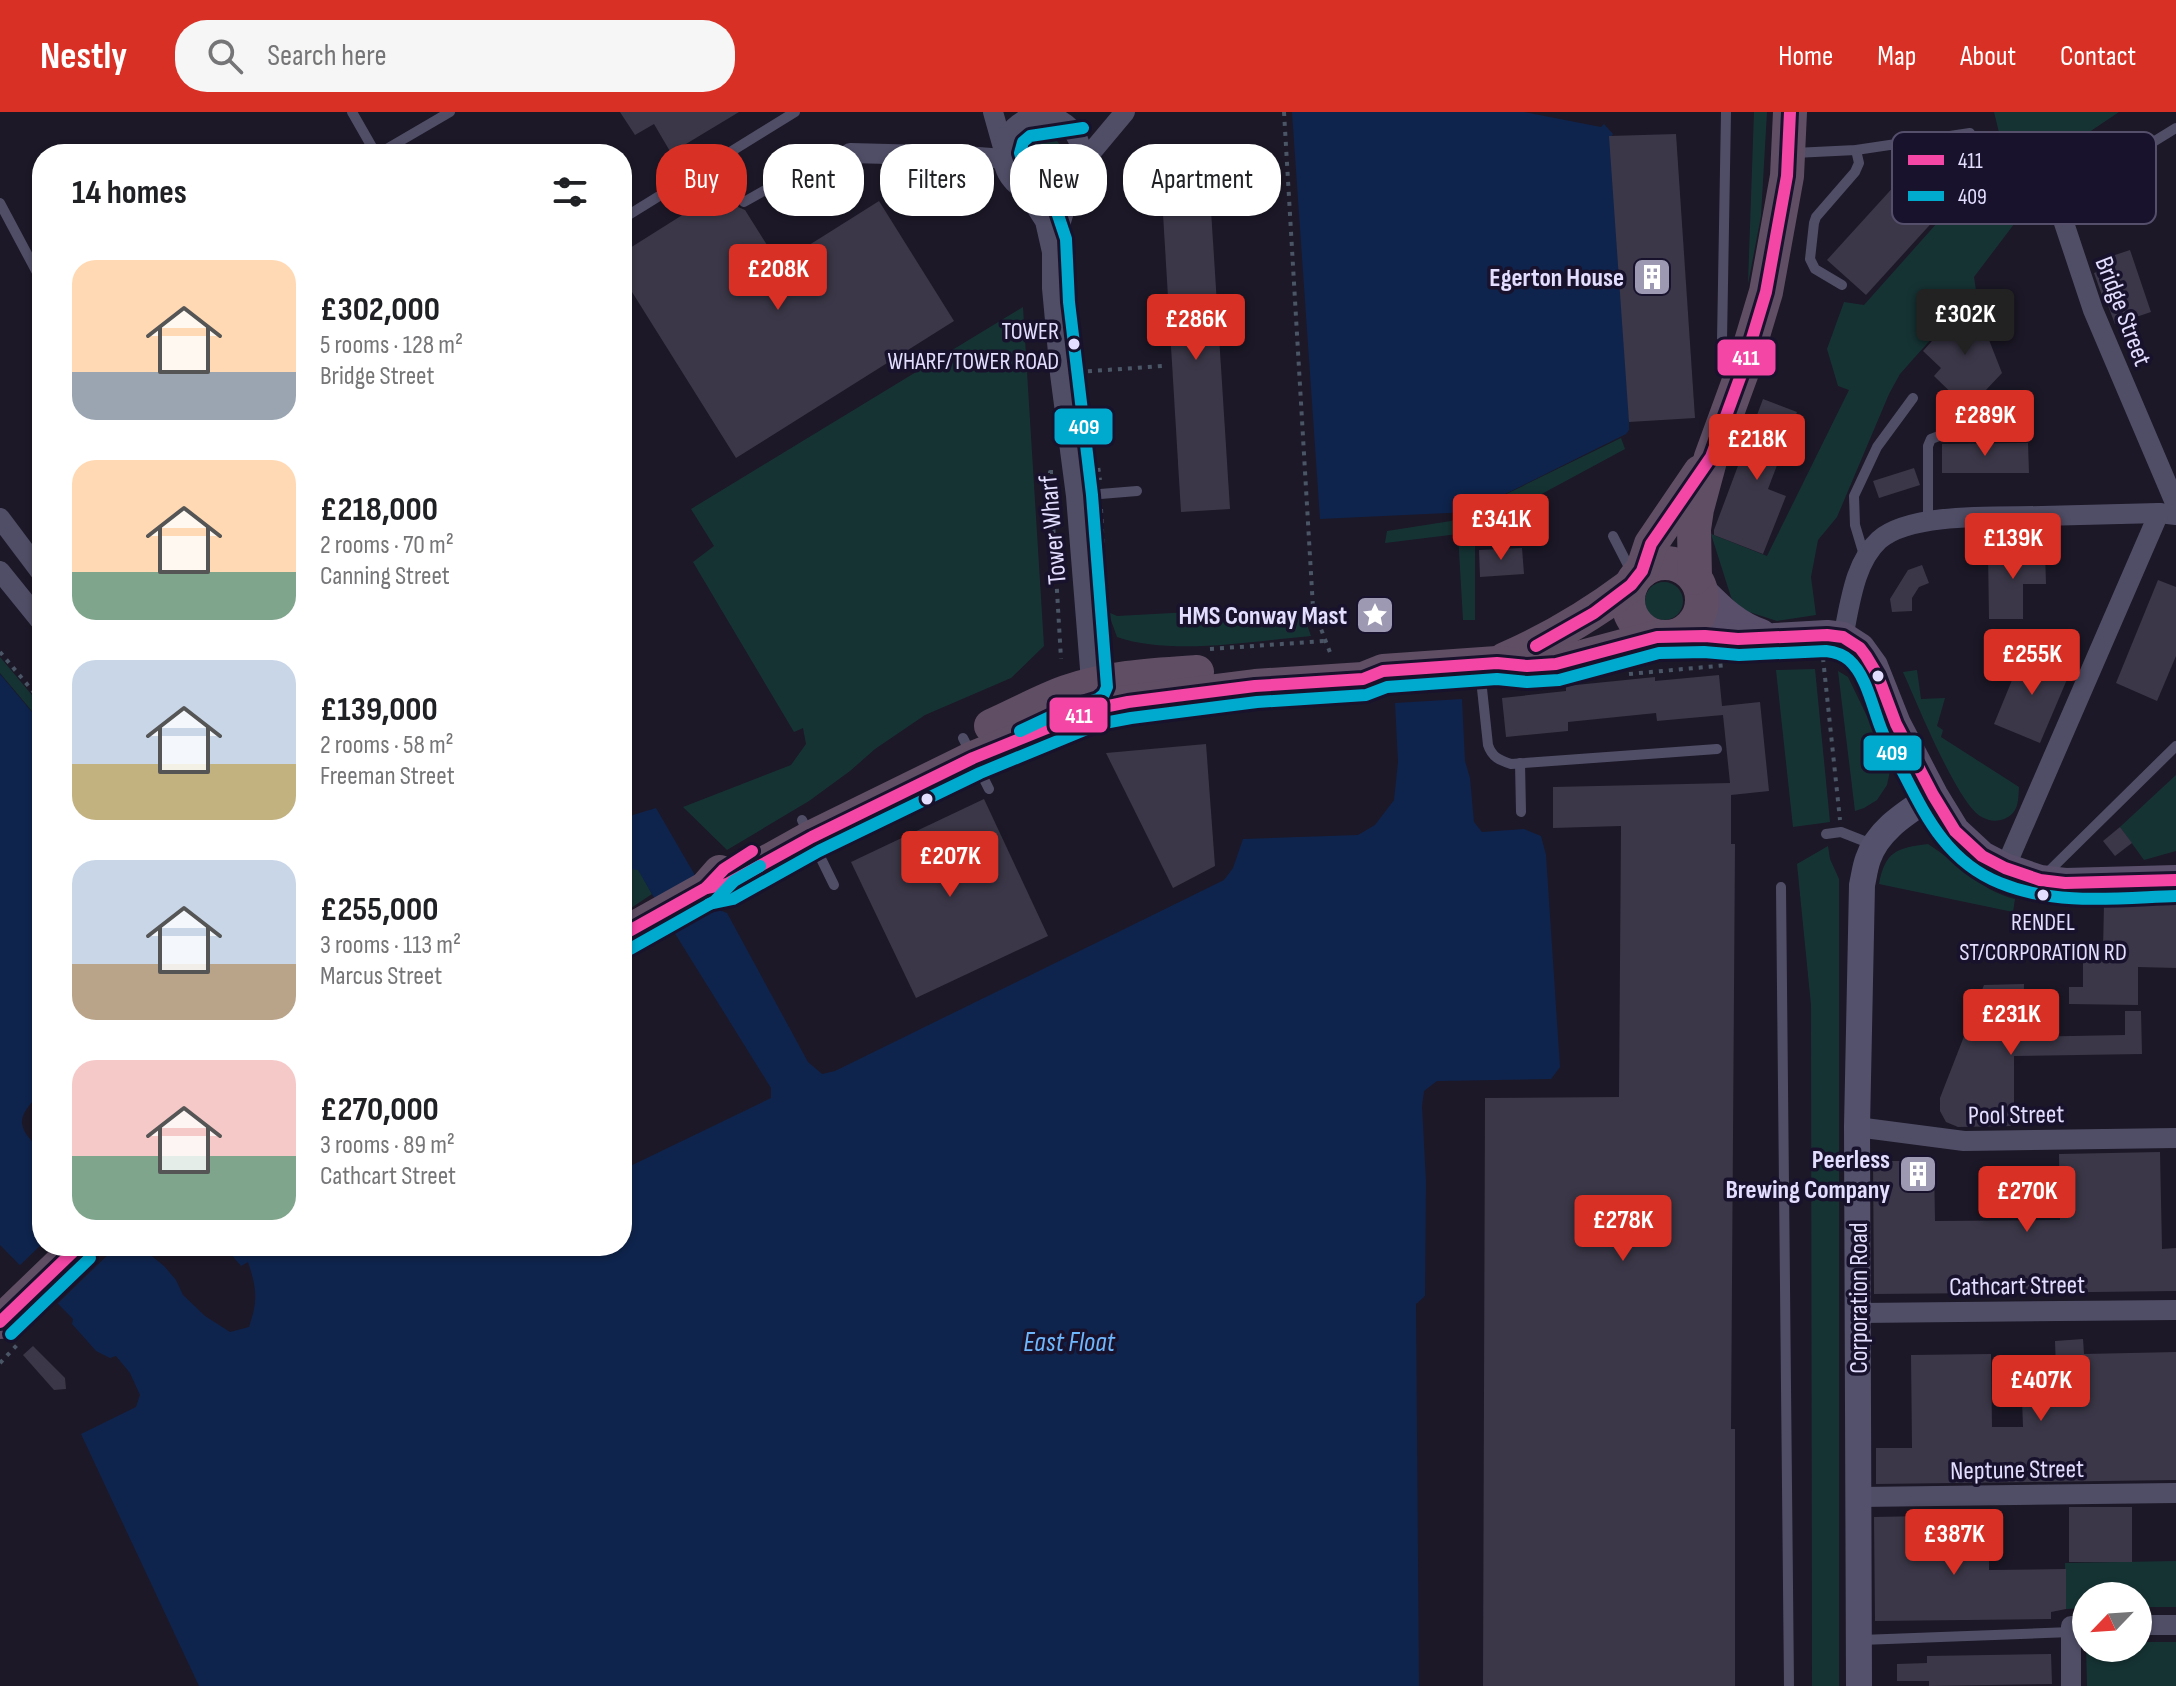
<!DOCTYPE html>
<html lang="en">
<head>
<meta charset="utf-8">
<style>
	body { margin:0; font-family:"Sofia Sans Condensed",sans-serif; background:#f6f6f6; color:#202124; height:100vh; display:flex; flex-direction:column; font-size:30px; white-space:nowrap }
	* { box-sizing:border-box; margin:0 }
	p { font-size:26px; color:#757577 }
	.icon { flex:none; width:44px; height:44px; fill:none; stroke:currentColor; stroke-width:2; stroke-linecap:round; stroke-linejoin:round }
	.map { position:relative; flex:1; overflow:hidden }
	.sheet { position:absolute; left:32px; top:32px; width:600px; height:1112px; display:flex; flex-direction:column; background:#fff; border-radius:32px; box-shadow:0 2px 6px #0004 }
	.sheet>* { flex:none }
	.banner { position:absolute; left:656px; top:32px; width:760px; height:72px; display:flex; gap:16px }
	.needle { width:52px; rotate:245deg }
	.buttons { position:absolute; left:2072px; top:1470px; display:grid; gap:16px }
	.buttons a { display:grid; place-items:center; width:80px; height:80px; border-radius:50%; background:#fff; box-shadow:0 2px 6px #0004; font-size:40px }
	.price { position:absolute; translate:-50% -68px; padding:0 18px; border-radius:8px; background:#d93025; color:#fff; font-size:26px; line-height:52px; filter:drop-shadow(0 2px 4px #0008) }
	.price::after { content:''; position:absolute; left:50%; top:48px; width:24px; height:18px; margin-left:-12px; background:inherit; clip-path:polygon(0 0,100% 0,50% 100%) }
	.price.selected { background:#222; color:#fff }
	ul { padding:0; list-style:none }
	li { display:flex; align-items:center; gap:24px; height:200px; padding:0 40px }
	li span { display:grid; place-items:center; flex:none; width:224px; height:160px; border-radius:24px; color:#555 }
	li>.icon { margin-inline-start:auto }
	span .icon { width:96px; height:96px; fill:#fffc; stroke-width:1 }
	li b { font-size:34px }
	h2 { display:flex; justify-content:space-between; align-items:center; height:96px; padding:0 40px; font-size:34px }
	.pill { padding:0 28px; border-radius:32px; background:#fff; box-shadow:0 2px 6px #0004; font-size:28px; line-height:72px }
	.pill.selected { background:#d93025; color:#fff }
	header { display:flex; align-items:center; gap:48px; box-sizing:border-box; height:112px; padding:0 40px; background:#d93025; color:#fff }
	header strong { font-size:38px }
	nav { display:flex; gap:44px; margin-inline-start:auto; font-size:28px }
	.search { width:560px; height:72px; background:#f6f6f6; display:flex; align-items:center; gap:20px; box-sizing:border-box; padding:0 28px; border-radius:32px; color:#757577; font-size:30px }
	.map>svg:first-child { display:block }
	.green { fill:#163334 }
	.water { fill:#0f244c }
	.pier { fill:#1c1827 }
	.building { fill:#3b3748 }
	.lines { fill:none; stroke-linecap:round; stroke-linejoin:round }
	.path { stroke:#4a5666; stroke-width:4; stroke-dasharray:4 6; stroke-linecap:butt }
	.lane { stroke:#504e67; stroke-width:10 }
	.street { stroke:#504e67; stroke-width:20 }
	.secondary { stroke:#54516d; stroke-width:26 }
	.primary { stroke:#594f6b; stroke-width:30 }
	.highway { stroke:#604e65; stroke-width:34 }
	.bus-1-casing { stroke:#18122d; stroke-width:18 }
	.bus-2-casing { stroke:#18122d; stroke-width:18 }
	.bus-1 { stroke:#f346a5; stroke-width:12 }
	.bus-2 { stroke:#00a9ce; stroke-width:12 }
	.bus-dot { fill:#e3defe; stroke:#18122d; stroke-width:3 }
	.labels { text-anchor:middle; stroke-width:7; stroke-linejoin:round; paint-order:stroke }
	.bus-label { font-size:24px; fill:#e3defe; stroke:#18122d; text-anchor:end }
	.poi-label { font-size:26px; font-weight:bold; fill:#e3defe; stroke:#18122d; text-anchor:end }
	.street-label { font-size:26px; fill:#e3defe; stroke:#18122d }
	.water-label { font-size:28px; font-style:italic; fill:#6eb7fd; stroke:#18122d }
	.key { fill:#18122d; stroke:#554f6c; stroke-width:2 }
	.key-label { font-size:22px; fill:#e3defe }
	.line-badge { stroke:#18122d; stroke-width:3 }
	.badge-label { font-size:22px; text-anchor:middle; font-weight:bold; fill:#fff }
</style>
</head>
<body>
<header>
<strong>Nestly</strong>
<div class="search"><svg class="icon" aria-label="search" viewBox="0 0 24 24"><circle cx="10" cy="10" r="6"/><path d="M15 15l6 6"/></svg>Search here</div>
<nav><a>Home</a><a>Map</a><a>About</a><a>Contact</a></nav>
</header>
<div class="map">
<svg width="2176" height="1574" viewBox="0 0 2176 1574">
	<rect width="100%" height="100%" fill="#1c1827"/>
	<!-- green -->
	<g class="green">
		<polygon points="1754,0 1767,0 1761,104 1748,172"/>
		<polygon points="1994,0 2119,0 2061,39 2033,72 2036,83 1974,165 1976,178 1915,245 1900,262 1889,282 1837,405 1818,428 1811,465 1816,503 1777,509 1740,497 1731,485 1711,422 1767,444 1849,278 1838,274 1827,237 1844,190 1864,193 2003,37"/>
		<circle cx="1041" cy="44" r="22"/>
		<polygon points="1023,195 1044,534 1011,566 925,603 875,637 850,659 809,689 727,738 683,695 791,653 806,632 803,616 794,620 693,450 714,434 691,397"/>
		<polygon points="1621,326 1625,337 1484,413 1477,422 1475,434 1475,508 1463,508 1458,422 1385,431 1387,419 1451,409"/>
		<circle cx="1664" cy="489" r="19"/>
		<path d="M1108 500 1117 504 1191 500 1303 501 1311 524C1252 529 1173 544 1117 525Z"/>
		<polygon points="0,545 42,595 42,611 0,561"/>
		<polygon points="1815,557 1830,710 1793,715 1776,558"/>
		<path d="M1917 558 1921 587 1945 586 1937 614 1943 618 1941 625 2019 675C2018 689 2019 701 2004 707 1996 710 1988 709 1980 704 1956 688 1917 591 1903 560Z"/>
		<polygon points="1838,559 1848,565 1891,654 1887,673 1877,688 1864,696 1855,699"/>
		<polygon points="2176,663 2176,739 2144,748 2120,715"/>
		<path d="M1928 732C1958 751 1980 779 2015 787L2013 800 1879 772C1885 739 1897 736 1928 732Z"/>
		<polygon points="1828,734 1830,747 1839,767 1839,1574 1812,1574 1811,893 1797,752"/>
		<polygon points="622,756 638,757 652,782 622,802"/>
		<polygon points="2176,1449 2176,1495 2138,1495 2138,1484 2086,1484 2086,1496 2066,1497 2065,1451"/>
		<polygon points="2138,1530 2176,1530 2176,1574 2087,1574 2086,1532 2086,1536 2138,1536"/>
	</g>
	<!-- water -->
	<g class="water">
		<polygon points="1292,0 1524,0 1601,15 1604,12 1613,22 1611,25 1629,306 1629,318 1626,322 1469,400 1320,407"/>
		<path d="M0 562 42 612V986H36C12 1010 22 1019 42 1040V1134H129L140 1143 148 1141 164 1154 176 1168 183 1183 205 1204 230 1220 249 1215C258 1189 257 1177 248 1150L241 1154 224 1134H376L403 1140 423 1141 461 1134H622V1058L771 986V976L674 820 638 758 622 756V744H630L628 742 622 741V712L633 703 656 696 714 796 727 801 808 950 822 962 835 959 1224 768 1233 756 1243 727 1358 723 1375 713 1394 688 1398 650 1395 591 1462 587 1465 649 1470 666 1474 710 1482 720 1524 717 1541 724 1546 743 1560 955 1551 967 1437 969 1424 979 1422 994 1426 1070 1425 1184 1416 1192 1419 1574H199L81 1322 136 1295 140 1283 130 1261 116 1244 110 1246 96 1239 72 1212 73 1207 0 1133Z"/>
	</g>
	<!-- pier -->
	<polygon class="pier" points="42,1132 42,1134 117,1134 55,1194 18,1155"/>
	<!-- building -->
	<g class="building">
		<polygon points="620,0 739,0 671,41 654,12 635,23"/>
		<polygon points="1676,22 1695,306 1629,310 1609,24"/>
		<polygon points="1928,37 1967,72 1866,183 1827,148"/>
		<polygon points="730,73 738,85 738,95 745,98 779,152 879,89 954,209 736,346 622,164 622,141"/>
		<polygon points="1211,98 1230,397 1181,400 1163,102"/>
		<polygon points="2130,138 2151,200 2115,212 2107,191 2105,192 2094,161 2097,160 2094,150"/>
		<polygon points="1965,192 1980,205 2002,261 1968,297 1934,264 1941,256 1923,239"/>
		<polygon points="1763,287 1797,300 1768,377 1786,384 1763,442 1714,423 1714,418"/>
		<polygon points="2028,331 2029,361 1942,361 1942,332"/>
		<polygon points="1914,356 1920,373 1879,386 1873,369"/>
		<polygon points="1522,436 1524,462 1480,465 1479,438"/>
		<polygon points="1988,440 2045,440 2046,472 2023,472 2023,507 1989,507"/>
		<polygon points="1922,453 1929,471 1919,475 1912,486 1912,499 1892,500 1890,487 1908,458"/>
		<polygon points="2158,468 2176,475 2176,544 2157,589 2116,571"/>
		<polygon points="2024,539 2071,558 2040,631 1994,612"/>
		<polygon points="1719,563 1722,594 1760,590 1769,679 1731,683 1731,732 1735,732 1731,1317 1735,1317 1735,1574 1483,1574 1485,986 1619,985 1621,714 1553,716 1553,675 1730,671 1723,603 1657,609 1656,601 1568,610 1568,619 1506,625 1502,586 1566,579 1566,574 1655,565 1655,569"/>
		<polygon points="1206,632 1215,754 1173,776 1106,641"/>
		<polygon points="984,687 1048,824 916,886 851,750"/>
		<polygon points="2120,715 2132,731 2115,744 2103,729"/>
		<polygon points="2104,792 2176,792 2176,856 2138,855 2138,893 2069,892 2069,875 2083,875 2083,838 2103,838"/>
		<polygon points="2024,872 2023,925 2125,923 2125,899 2141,899 2142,942 2014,944 2014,1014 1958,1015 1946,1010 1940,999 1940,986 1984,873"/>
		<polygon points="2160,1040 2162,1137 2176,1136 2176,1179 2020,1181 2019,1167 1991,1168 1991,1181 1874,1182 1873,1049 1934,1049 1935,1109 2060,1108 2059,1042"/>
		<polygon points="2083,1227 2084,1242 2176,1240 2176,1368 1876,1372 1876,1336 1912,1336 1911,1243 1991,1242 1992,1315 2023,1315 2022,1287 2057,1286 2055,1229"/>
		<polygon points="33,1234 65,1266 66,1277 54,1278 23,1243"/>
		<rect x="2069" y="1395" width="63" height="55"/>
		<polygon points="1925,1404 1925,1417 1989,1416 1989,1458 2066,1457 2066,1497 2051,1500 2051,1507 1875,1509 1874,1405"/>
		<polygon points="2051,1542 2052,1572 1929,1574 1929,1569 1897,1569 1897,1552 1927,1551 1927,1544"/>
	</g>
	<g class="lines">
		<!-- path -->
		<g class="path">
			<polyline points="1284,0 1313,496 1331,543"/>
			<polyline points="1078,260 1163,254"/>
			<polyline points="1090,355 1098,354 1100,368"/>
			<polyline points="1053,360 1050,360 1061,547"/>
			<polyline points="1101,397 1104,460"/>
			<polyline points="1210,537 1325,529"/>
			<polyline points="0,540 42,590"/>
			<polyline points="1823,546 1840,708"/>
			<polyline points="1629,562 1728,553"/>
			<polyline points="0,1251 18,1232"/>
		</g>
		<!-- lane -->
		<g class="lane">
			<polyline points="352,0 376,42"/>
			<polyline points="1794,41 1856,38 1970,21"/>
			<polyline points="378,42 450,0"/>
			<polyline points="2057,89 2176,16"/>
			<polyline points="744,90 820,47 850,41"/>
			<polyline points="0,91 42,170"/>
			<polyline points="622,107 795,0"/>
			<polyline points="1842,173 1815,157 1810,147 1814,111 1816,105 1855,60 1859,51 1856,38"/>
			<polyline points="1722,229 1726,0"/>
			<polyline points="1076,384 1137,379"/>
			<polyline points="1928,410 1928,334 1931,327 1939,324 1990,323 2015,307"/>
			<polyline points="1613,424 1632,461"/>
			<polyline points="1864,443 1855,413 1854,384 1877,335 1913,286"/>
			<path d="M1480 558 1488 633C1492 645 1499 648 1511 652L1717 637"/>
			<polyline points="963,626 989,677"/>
			<polyline points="1520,651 1521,700"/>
			<polyline points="802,708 834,773"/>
			<polyline points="1826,722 1841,720 1874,733"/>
			<polyline points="2044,764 2176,634"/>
			<polyline points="1781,775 1789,1574"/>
			<polyline points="1861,1528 2071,1520"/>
		</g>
		<!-- street -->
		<g class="street">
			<polyline points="993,0 1004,39"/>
			<circle cx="1042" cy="43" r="39"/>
			<polyline points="850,41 965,44 1004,47"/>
			<polyline points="1079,55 1125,0"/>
			<polyline points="2049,66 2093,198 2176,393"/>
			<polyline points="1025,78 1045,109 1052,140 1052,176 1060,262 1076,384 1092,581"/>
			<polyline points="1053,136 1075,63"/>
			<polyline points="0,406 42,462"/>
			<polyline points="0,459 42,511"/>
			<path d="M1843 525C1850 493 1854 451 1879 428 1910 400 2000 405 2042 404 2081 403 2120 402 2159 401L2176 403"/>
			<polyline points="2005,756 2159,401"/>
			<polyline points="1857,1015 1964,1029 2176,1026"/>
			<polyline points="1859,1201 2176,1198"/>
			<polyline points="1860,1385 2176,1381"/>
			<polyline points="2138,1513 2176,1513"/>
			<polyline points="2071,1574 2071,1514 2086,1514"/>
		</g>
		<!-- secondary -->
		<path class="secondary" d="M1859 1574 1857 1015 1862 773C1864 764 1865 755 1868 747 1878 717 1908 700 1933 683"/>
		<!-- primary -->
		<g class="primary">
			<path d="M1701 478C1720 497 1735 513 1761 522"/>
			<polyline points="1670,525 1705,524 1738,527 1774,526 1827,523 1843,525 1860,536 1873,554 1896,612 1933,683 1955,719 1982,744 2005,756 2040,768 2065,771 2176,768"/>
		</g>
		<!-- highway -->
		<g class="highway">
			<circle cx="1665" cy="488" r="37"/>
			<polyline points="1642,459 1651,432 1700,360"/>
			<polyline points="1695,466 1694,417 1697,397 1711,345 1741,263 1766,180 1787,64 1790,0"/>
			<path d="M1505 547C1551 527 1591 503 1631 473"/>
			<path d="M991 614C1016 603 1041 589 1066 580 1110 565 1151 563 1197 560"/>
			<polyline points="706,776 727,772 812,725 973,646 1094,597 1128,590 1255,574 1363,567 1383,559 1497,551 1527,554 1556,552 1657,525"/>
			<polyline points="622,823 706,776 720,760"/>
			<polyline points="0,1210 79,1134"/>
		</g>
		<defs>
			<g id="bus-1">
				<polyline points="1536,534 1594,501 1631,473 1642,459 1651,432 1711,345 1741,263 1766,180 1787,64 1790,0"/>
				<polyline points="706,776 727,772 812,725 973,646 1094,597 1128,590 1255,574 1363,567 1383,559 1497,551 1527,554 1556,552 1657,525 1705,524 1738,527 1827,523 1843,525 1860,536 1866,544 1878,564 1896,612 1933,683 1955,719 1982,744 2005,756 2040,768 2065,771 2176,768"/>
				<polyline points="622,823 706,776 724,757 752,739"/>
				<polyline points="0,1210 79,1134"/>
			</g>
			<g id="bus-2">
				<polyline points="1020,619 1069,596 1098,587 1104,582 1107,575 1092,383 1069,190 1066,127 1055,94 1041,74 1024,54 1020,41 1023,30 1030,24 1083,16"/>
				<path d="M709 792 733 787 819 739 980 661 1099 612 1131 606 1257 590 1366 583 1387 575 1497 567 1527 570 1559 568 1659 541 1704 540 1739 543 1826 539C1835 540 1842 542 1849 548 1866 563 1872 593 1880 614 1886 631 1896 647 1905 664 1928 709 1950 751 2000 771 2056 794 2117 786 2176 784"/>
				<polyline points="630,837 715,789 734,769 760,754"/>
				<polyline points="11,1222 90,1146"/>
			</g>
		</defs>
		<!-- bus-1 casing -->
		<use href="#bus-1" class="bus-1-casing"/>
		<!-- bus-2 casing -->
		<use href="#bus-2" class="bus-2-casing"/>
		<!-- bus-1 -->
		<use href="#bus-1" class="bus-1"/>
		<!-- bus-2 -->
		<use href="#bus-2" class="bus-2"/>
	</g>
	<!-- icons -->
	<defs>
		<symbol id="building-square" viewBox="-11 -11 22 22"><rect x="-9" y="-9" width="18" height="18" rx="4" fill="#9d99b3" stroke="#18122d"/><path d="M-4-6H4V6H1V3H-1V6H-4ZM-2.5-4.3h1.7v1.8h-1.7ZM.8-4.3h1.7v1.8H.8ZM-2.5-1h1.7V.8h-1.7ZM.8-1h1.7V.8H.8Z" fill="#fff"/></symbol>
		<symbol id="sight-square" viewBox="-11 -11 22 22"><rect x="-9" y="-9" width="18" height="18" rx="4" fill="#9d99b3" stroke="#18122d"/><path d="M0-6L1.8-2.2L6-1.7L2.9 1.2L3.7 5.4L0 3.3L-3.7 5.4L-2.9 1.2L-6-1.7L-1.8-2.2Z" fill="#fff"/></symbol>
	</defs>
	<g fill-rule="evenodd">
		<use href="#building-square" x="1630" y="143" width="44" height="44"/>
		<use href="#sight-square" x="1353" y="481" width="44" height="44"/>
		<use href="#building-square" x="1896" y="1040" width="44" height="44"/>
	</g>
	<!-- markers -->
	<g class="bus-dot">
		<circle cx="1074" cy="232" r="7"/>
		<circle cx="1878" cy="564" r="7"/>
		<circle cx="927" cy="687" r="7"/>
		<circle cx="2043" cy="783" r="7"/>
	</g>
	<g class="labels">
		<!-- bus labels -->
		<g class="bus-label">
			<text x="1059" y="227">TOWER<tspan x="1059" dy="30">WHARF/TOWER ROAD</tspan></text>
			<text x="2043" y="818" text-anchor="middle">RENDEL<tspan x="2043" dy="30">ST/CORPORATION RD</tspan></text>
		</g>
		<!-- poi labels -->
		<g class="poi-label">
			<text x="1624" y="174">Egerton House</text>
			<text x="1347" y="512">HMS Conway Mast</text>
			<text x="1890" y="1056">Peerless<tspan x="1890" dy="30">Brewing Company</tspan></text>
		</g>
		<!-- street labels -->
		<g class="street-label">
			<text transform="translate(2124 199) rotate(69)" y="9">Bridge Street</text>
			<text transform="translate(1052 418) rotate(-95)" y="9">Tower Wharf</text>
			<text transform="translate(2016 1002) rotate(-1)" y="9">Pool Street</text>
			<text transform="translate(2017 1173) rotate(-1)" y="9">Cathcart Street</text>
			<text transform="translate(1858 1186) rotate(-90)" y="9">Corporation Road</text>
			<text transform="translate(2017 1357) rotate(-1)" y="9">Neptune Street</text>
		</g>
		<!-- water labels -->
		<g class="water-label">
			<text x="1069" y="1239">East Float</text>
		</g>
	</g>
	<!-- legend -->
	<rect x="1892" y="20" width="264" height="92" rx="12" class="key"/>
	<rect x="1908" y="43" width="36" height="10" fill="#f346a5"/>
	<rect x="1908" y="79" width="36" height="10" fill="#00a9ce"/>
	<g class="key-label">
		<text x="1958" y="56">411</text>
		<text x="1958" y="92">409</text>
	</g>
	<g class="line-badge">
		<rect x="1716" y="226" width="61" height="39" rx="8" fill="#f346a5"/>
		<rect x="1053" y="295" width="61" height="39" rx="8" fill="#00a9ce"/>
		<rect x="1048" y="584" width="61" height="38" rx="8" fill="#f346a5"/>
		<rect x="1862" y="622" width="61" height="38" rx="8" fill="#00a9ce"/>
	</g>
	<g class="badge-label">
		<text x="1746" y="253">411</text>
		<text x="1084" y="322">409</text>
		<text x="1079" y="611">411</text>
		<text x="1892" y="648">409</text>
	</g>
</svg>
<div class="buttons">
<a><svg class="needle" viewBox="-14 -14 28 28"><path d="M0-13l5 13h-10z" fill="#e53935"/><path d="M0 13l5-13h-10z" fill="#757577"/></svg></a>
</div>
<b class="price" style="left:778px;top:200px">£208K</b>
<b class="price selected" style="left:1965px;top:245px">£302K</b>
<b class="price" style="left:1196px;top:250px">£286K</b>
<b class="price" style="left:1985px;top:346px">£289K</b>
<b class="price" style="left:1757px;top:370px">£218K</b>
<b class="price" style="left:1501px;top:450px">£341K</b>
<b class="price" style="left:2013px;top:469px">£139K</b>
<b class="price" style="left:2032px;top:585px">£255K</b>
<b class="price" style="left:950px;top:787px">£207K</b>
<b class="price" style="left:2011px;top:945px">£231K</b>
<b class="price" style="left:2027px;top:1122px">£270K</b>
<b class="price" style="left:1623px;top:1151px">£278K</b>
<b class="price" style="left:2041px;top:1311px">£407K</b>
<b class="price" style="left:1954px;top:1465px">£387K</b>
<div class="banner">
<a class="pill selected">Buy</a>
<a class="pill">Rent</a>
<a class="pill">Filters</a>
<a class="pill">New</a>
<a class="pill">Apartment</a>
</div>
<section class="sheet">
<h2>14 homes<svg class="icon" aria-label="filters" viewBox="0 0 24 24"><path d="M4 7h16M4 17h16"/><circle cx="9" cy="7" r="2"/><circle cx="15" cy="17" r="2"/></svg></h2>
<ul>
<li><span style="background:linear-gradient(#ffd9b3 70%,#9aa5b1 0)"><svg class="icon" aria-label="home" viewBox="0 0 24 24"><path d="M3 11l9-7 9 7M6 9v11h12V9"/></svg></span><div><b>£302,000</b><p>5 rooms · 128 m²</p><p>Bridge Street</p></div></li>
<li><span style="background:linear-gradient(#ffd9b3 70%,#7fa58c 0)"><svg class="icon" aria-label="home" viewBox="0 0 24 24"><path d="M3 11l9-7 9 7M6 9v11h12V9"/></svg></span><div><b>£218,000</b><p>2 rooms · 70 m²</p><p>Canning Street</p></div></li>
<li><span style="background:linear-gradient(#c9d6e8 65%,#c2b280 0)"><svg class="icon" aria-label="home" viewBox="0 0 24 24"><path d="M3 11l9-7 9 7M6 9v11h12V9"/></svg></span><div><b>£139,000</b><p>2 rooms · 58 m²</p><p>Freeman Street</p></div></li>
<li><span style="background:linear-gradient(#c9d6e8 65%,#b9a48a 0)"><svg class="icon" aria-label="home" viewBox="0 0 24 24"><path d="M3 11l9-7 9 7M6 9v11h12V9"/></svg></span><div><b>£255,000</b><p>3 rooms · 113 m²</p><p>Marcus Street</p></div></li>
<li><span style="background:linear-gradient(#f6c9c9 60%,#7fa58c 0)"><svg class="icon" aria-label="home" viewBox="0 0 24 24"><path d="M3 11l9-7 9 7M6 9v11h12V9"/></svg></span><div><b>£270,000</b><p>3 rooms · 89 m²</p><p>Cathcart Street</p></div></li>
</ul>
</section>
</div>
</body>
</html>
